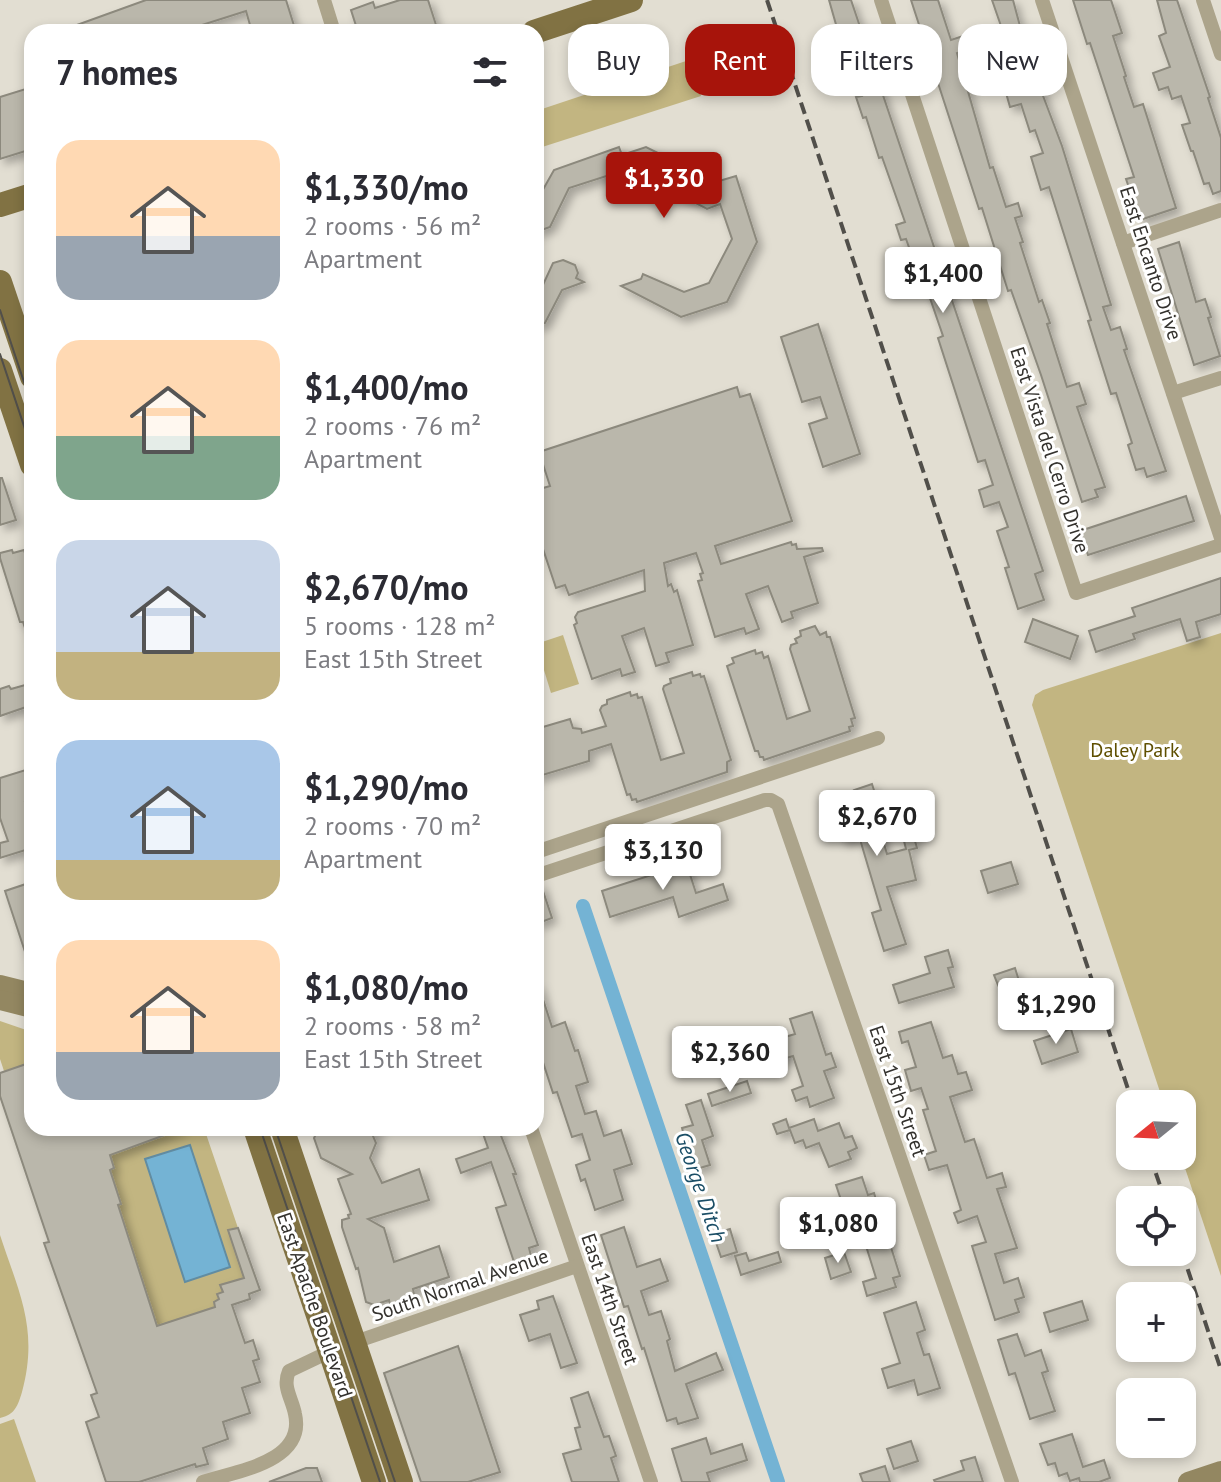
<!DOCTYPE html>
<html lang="en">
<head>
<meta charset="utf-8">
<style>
	body { margin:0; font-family:"PT Sans",sans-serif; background:#f2f2f3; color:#2b2b33; height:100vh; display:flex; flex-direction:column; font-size:30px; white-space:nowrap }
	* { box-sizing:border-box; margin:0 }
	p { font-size:26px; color:#7c7c81 }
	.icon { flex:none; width:44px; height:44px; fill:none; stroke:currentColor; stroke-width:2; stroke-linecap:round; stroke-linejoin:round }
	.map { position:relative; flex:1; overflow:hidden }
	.details { position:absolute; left:24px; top:24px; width:520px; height:1112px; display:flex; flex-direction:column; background:#fff; border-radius:24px; box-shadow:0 4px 12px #0003 }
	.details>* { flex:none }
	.top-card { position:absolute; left:568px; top:24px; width:532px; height:72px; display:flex; gap:16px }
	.needle { width:52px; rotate:252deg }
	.fabs { position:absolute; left:1116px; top:1090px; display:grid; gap:16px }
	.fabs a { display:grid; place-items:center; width:80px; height:80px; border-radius:16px; background:#fff; box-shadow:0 4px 12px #0003; font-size:40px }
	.price { position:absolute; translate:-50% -68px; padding:0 18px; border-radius:8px; background:#fff; color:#222; font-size:26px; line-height:52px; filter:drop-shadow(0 2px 4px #0008) }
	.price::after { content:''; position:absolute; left:50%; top:48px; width:24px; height:18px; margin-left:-12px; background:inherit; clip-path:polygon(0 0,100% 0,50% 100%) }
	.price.selected { background:#a7140b; color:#fff }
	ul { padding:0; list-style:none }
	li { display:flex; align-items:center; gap:24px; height:200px; padding:0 32px }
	li span { display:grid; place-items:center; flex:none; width:224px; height:160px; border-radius:24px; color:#555 }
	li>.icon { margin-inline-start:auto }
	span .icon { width:96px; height:96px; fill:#fffc; stroke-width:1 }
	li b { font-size:34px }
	h2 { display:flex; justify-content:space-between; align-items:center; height:96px; padding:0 32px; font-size:34px }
	.chip { padding:0 28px; border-radius:24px; background:#fff; box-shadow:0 4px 12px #0003; font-size:28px; line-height:72px }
	.chip.selected { background:#a7140b; color:#fff }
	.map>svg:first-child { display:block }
	.green { fill:#c2b581 }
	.water { fill:#74b3d4; stroke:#618ca2; stroke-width:2 }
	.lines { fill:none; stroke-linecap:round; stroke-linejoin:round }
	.canal { stroke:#74b3d4; stroke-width:14 }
	.building { fill:#bab7ab; stroke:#8c897d; stroke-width:2; filter:url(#shadow) }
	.street { stroke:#aca48b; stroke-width:14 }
	.secondary { stroke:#938761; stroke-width:20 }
	.primary { stroke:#817243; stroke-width:24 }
	.tram { stroke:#514f4a; stroke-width:2 }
	.rail { stroke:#514f4a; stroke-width:4; stroke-dasharray:12 6; stroke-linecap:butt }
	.labels { text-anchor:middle; stroke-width:6; stroke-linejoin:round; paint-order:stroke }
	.street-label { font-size:20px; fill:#34322e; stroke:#fff }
	.park-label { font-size:20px; fill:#5f4f00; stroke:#fff }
	.water-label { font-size:22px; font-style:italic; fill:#1b4e66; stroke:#fff }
</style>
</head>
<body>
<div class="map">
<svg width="1221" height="1482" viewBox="0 0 1221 1482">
	<defs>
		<filter id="shadow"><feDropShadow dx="5" dy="5" stdDeviation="4" flood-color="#0004"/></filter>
	</defs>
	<rect width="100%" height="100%" fill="#e2ded2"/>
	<!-- green -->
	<g class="green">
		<polygon points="689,60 701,96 536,149 536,111"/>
		<polygon points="1221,633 1221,1276 1181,1156 1182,1104 1164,1104 1032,705 1035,695 1043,690"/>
		<polygon points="563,635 579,684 551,693 536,644"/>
		<polygon points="0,1021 32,1032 32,1062 4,1071 0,1059"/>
		<polygon points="186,1128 204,1128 238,1228 228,1231 244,1278 221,1285 223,1292 217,1294 219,1299 214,1302 215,1307 157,1326 118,1205 121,1204 110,1170 110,1155"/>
		<path d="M0 1235C19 1293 39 1329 22 1392 18 1405 15 1415 0 1418Z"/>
		<polygon points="14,1419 36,1482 0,1482 0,1424"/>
	</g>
	<!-- water -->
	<polygon class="water" points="190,1145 230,1267 185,1282 145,1159"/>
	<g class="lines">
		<!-- canal -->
		<polyline class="canal" points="583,906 778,1482"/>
	</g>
	<!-- building -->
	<g class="building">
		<polygon points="146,0 286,0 296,32 252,32 246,11 180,32 63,32 63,30"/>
		<polygon points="400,0 428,0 437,28 425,32 358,32 351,10 373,2 375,8"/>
		<polygon points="829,0 851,0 1043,571 1035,574 1044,600 1018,609 1005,568 1009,567 997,531 1008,527 999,502 984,507 979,490 993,485 985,460 978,462 938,338 943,336 922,275 919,276 906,239 901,240 896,225 905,222 882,157 879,158 866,117 863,118 856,97 862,96 856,76 851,77"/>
		<polygon points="911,0 938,0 951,40 963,36 968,49 957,53 990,168 993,167 1006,207 1018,203 1022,216 1015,218 1023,242 1020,243 1039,302 1042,300 1050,323 1047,324 1067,387 1079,383 1086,404 1077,407 1105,487 1095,490 1098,497 1082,502 1041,375 1011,290 1008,291 982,208 979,209"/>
		<polygon points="992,0 1013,0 1028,56 1062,146 1111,305 1103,307 1111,330 1120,327 1127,349 1124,350 1166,471 1147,477 1144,468 1136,470 1128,445 1132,443 1116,393 1111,394 1088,321 1091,320 1049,187 1041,190 1031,157 1043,153 1035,130 1030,132 1021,104 1010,107 1006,93 1016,90 998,37 975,44 972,35 1001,26"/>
		<polygon points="1073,0 1111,0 1122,33 1113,36 1126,76 1124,77 1134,107 1143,104 1176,208 1140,220 1126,179 1134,177 1090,43 1087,44"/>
		<polygon points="1157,0 1177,0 1210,97 1208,98 1221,138 1221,191 1213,194 1209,183 1204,184 1193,151 1191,151 1182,125 1190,123 1181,96 1172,99 1168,87 1159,90 1153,73 1170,67 1159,36 1166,33"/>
		<polygon points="32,87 32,149 0,159 0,97"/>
		<polygon points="619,147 622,155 646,147 660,154 663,163 670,164 709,184 736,176 757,242 727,302 681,317 621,286 641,279 643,274 684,292 709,283 732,239 720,204 707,209 656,182 642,187 628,180 625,170 569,188 550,227 536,232 536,202 554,170"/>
		<polygon points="1179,242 1196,302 1205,299 1211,317 1208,318 1220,356 1194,365 1158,249"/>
		<polygon points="563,260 575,265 578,273 576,278 584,282 562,290 545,323 536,326 536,289 542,287 553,263"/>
		<polygon points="818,324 860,454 823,467 809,424 827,418 820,397 802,402 781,337"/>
		<polygon points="737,387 740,397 750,394 792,521 715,546 721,564 791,542 792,545 796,544 797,549 822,548 823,551 804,557 818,603 791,612 793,618 782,622 768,586 746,594 759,629 746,634 744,628 715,637 698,581 702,580 700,574 703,573 696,553 664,563 668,586 671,584 674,592 677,590 693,645 666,653 669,662 656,666 644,628 622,636 635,672 622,676 620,669 592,679 574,625 577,623 575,617 578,612 645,591 644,570 569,595 565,585 556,588 536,528 536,490 550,486 539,452"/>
		<polygon points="0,478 2,478 16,520 0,525"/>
		<polygon points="1186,496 1194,521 1088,555 1080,531"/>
		<polygon points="12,550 13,553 24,550 32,575 32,642 30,643 23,622 20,622 0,558 0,553"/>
		<polygon points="1221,578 1221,614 1196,622 1200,637 1187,641 1180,619 1133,634 1135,639 1096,652 1089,631 1135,616 1132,608"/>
		<polygon points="1033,619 1078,636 1070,659 1025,642"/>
		<polygon points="815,626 820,635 826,632 827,637 830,637 855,718 851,719 853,726 849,727 850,731 764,760 763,757 760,757 758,751 755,751 727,666 734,663 732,658 755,650 756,654 762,652 764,658 768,656 787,719 810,711 790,649 791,645 797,643 795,639 801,636 800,631"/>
		<polygon points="692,672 693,676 700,674 701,677 704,676 731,760 727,762 727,772 637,802 636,799 632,800 630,794 627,795 611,744 589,751 589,761 536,777 536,729 570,719 573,728 581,729 582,733 606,726 600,710 602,706 607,704 607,700 630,692 631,696 637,694 638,698 642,697 661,760 684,753 663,689 664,686 671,683 670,679"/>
		<polygon points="32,683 32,705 0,716 0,689 9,686 11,689"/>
		<polygon points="32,768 32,799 25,802 32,823 32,848 0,858 0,843 8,841 0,818 0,778"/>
		<polygon points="872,784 883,818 877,820 887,854 906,849 903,837 913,834 917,848 909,850 916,880 887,887 906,944 884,951 872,913 881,910 859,836 843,841 831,803 856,795 854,790"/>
		<polygon points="685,859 696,893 723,884 728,900 679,917 673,897 610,917 602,891 664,871 662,867"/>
		<polygon points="1011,862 1018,884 988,893 981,871"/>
		<polygon points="32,882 32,967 30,967 5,891"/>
		<polygon points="541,885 552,918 536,924 536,886"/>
		<polygon points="948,950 953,967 948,968 954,987 899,1003 893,985 930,973 925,957"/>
		<polygon points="1015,968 1020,984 1000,990 994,975"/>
		<polygon points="538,984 552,1027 565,1022 575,1051 578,1050 588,1082 576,1086 585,1114 596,1111 604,1136 621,1130 632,1164 614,1170 623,1200 595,1210 585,1179 581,1181 576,1165 590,1160 582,1134 572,1137 557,1092 553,1093 539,1050 536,1051 536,985"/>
		<polygon points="812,1012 826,1055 831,1053 836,1067 824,1071 834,1098 810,1107 807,1097 796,1101 792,1090 803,1086 793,1056 757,1067 751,1047 795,1034 790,1019"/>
		<polygon points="931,1022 943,1058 952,1055 958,1074 966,1072 972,1090 950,1097 965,1142 974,1139 987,1178 1002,1173 1006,1187 997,1189 1017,1248 995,1254 1004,1283 1018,1278 1024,1297 1015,1300 1019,1312 995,1320 972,1246 986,1242 977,1216 958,1223 954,1213 961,1210 947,1165 929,1170 924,1155 936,1151 923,1110 928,1109 921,1088 911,1091 905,1070 916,1067 908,1041 902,1043 899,1032"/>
		<polygon points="1071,1029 1078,1052 1042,1064 1034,1041"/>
		<polygon points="32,1062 32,1128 184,1128 110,1155 114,1168 110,1170 121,1204 118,1205 157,1326 215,1307 214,1302 219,1299 217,1294 223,1292 220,1285 244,1278 228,1230 238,1228 260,1290 249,1294 250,1299 232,1305 245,1343 253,1340 259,1359 253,1361 260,1382 242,1388 250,1413 223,1422 228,1439 203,1448 208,1464 196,1467 195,1464 139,1482 106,1482 86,1422 99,1417 91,1395 97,1393 44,1243 49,1242 0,1096 0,1073"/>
		<polygon points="747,1081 751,1093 712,1106 708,1094"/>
		<polygon points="701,1100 713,1136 702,1140 710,1165 693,1170 682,1128 693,1125 686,1105"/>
		<polygon points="786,1119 789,1128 814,1119 818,1131 839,1123 845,1138 852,1136 857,1148 848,1152 851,1159 829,1167 819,1143 806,1148 803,1140 795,1143 790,1130 777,1134 773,1124"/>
		<polygon points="319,1128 381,1128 373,1136 376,1143 370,1158 382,1183 419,1169 429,1200 368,1219 384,1228 394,1262 439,1246 449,1277 413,1289 414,1294 410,1297 390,1304 389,1300 374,1305 366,1302 358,1268 356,1269 342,1227 342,1220 349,1218 348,1215 351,1214 338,1179 352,1174 321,1158 314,1138"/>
		<polygon points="481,1128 498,1128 516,1174 513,1174 538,1245 529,1248 531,1256 514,1262 496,1208 506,1205 491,1162 461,1173 456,1159 488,1148"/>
		<polygon points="862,1177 868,1195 874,1193 900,1276 893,1278 896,1287 867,1296 863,1282 876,1278 862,1233 844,1239 839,1224 848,1221 836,1185"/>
		<polygon points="624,1227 637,1267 660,1259 668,1281 641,1291 649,1315 661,1311 670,1339 667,1341 675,1371 716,1353 723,1370 686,1384 698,1418 678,1424 676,1418 667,1421 644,1348 642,1349 628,1306 624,1307 601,1235"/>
		<polygon points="730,1229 737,1252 721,1257 713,1234"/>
		<polygon points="778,1252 781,1262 741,1275 735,1256 746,1253 749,1261"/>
		<polygon points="844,1252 851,1272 831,1279 825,1258"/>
		<polygon points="553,1296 577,1363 561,1368 550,1334 529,1341 520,1315 539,1309 537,1301"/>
		<polygon points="1082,1301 1088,1320 1050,1332 1044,1313"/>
		<polygon points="916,1302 925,1330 917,1333 924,1355 929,1354 940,1388 918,1395 914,1380 888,1388 882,1369 900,1363 884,1313"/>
		<polygon points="1017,1334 1025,1356 1041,1350 1048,1371 1042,1373 1055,1411 1030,1419 1015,1373 1009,1375 998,1340"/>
		<polygon points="458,1346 500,1472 468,1482 421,1482 384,1373"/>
		<polygon points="588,1392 604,1437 609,1436 616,1456 611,1458 619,1482 572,1482 563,1454 581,1449 575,1428 580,1427 571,1398"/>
		<polygon points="1072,1434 1083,1467 1104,1460 1110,1478 1099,1482 1080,1482 1079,1478 1070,1481 1067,1473 1059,1476 1055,1463 1048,1465 1040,1444"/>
		<polygon points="706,1438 711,1454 742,1444 747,1460 707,1473 710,1482 682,1482 672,1449"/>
		<polygon points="911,1441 918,1461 894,1469 887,1449"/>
		<polygon points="975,1457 983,1482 935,1482 934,1480 964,1470 961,1461"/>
		<polygon points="885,1466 890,1482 863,1482 860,1474"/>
		<polygon points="306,1468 317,1468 322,1482 269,1482"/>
	</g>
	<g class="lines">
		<!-- street -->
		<g class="street">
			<polyline points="324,0 334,32"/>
			<polyline points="881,0 1076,593 1221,545"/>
			<polyline points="1042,0 1221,538"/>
			<polyline points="1203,0 1221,54"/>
			<polyline points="1123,243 1221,210"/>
			<polyline points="1173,393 1221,378"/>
			<polyline points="536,852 878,738"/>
			<polyline points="536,876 765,800 771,800 778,804 1012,1482"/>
			<polyline points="531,1128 651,1482"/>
			<polyline points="355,1342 577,1266"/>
			<path d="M203 1482C236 1471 306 1462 295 1414 292 1398 282 1387 289 1371L331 1351"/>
		</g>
		<!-- secondary -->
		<g class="secondary">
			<polyline points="0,985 32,993"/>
			<polyline points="0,1000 32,1008"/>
			<polyline points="1188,1482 1221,1471"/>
		</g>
		<!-- primary -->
		<g class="primary">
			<polyline points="534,32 631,0"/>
			<polyline points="0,205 32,195"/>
			<polyline points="0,282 32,377"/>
			<polyline points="0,370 32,465"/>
			<polyline points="255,1128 374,1482"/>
			<polyline points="282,1128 401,1482"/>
		</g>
		<!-- tram -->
		<g class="tram">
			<polyline points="0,310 32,406"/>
			<polyline points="0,354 32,450"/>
			<polyline points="260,1128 380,1482"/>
			<polyline points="275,1128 395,1482"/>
		</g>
		<!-- rail -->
		<g class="rail">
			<polyline points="767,0 1133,1104"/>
			<polyline points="1150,1156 1165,1200"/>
			<polyline points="1182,1252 1221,1370"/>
		</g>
	</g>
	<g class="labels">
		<!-- street labels -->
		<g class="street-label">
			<text transform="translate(1151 263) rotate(72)" y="7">East Encanto Drive</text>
			<text transform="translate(1050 450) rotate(72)" y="7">East Vista del Cerro Drive</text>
			<text transform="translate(898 1091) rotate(71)" y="7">East 15th Street</text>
			<text transform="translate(460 1285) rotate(-19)" y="7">South Normal Avenue</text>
			<text transform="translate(610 1299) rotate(71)" y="7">East 14th Street</text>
			<text transform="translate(315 1305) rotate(71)" y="7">East Apache Boulevard</text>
		</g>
		<!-- park labels -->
		<g class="park-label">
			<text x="1135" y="757">Daley Park</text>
		</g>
		<!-- water labels -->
		<g class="water-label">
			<text transform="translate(701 1187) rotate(71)" y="8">George Ditch</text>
		</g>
	</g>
</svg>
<div class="fabs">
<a><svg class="needle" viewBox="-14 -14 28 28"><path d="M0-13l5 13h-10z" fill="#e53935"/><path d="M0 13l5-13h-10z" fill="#7c7c81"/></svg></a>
<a><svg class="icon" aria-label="locate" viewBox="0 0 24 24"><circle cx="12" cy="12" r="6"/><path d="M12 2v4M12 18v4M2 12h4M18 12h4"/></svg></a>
<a>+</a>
<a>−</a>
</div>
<b class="price selected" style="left:664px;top:220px">$1,330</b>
<b class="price" style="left:943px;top:315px">$1,400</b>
<b class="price" style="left:877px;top:858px">$2,670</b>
<b class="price" style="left:663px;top:892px">$3,130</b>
<b class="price" style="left:1056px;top:1046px">$1,290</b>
<b class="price" style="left:730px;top:1094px">$2,360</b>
<b class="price" style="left:838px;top:1265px">$1,080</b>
<div class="top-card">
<a class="chip">Buy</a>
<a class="chip selected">Rent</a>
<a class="chip">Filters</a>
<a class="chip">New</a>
</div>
<section class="details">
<h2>7 homes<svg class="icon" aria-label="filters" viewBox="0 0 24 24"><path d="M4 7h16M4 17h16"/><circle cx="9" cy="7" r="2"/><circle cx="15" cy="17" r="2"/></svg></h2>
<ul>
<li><span style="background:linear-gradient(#ffd9b3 60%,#9aa5b1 0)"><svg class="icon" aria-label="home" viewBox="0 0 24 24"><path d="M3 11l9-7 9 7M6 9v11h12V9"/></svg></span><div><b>$1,330/mo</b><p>2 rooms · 56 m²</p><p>Apartment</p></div></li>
<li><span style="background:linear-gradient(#ffd9b3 60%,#7fa58c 0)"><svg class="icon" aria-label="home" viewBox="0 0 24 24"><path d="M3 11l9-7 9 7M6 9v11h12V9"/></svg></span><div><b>$1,400/mo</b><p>2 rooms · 76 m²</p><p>Apartment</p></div></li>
<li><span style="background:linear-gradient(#c9d6e8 70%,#c2b280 0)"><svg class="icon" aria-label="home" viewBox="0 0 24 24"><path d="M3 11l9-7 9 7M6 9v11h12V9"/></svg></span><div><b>$2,670/mo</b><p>5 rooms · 128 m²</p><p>East 15th Street</p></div></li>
<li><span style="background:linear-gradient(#a9c7e8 75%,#c2b280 0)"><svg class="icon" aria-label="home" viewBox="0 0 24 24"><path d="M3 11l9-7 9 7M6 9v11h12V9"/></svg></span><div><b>$1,290/mo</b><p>2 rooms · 70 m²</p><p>Apartment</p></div></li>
<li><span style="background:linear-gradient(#ffd9b3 70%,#9aa5b1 0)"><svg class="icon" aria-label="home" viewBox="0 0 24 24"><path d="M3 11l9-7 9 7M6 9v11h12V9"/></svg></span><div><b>$1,080/mo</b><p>2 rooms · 58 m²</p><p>East 15th Street</p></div></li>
</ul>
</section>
</div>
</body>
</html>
